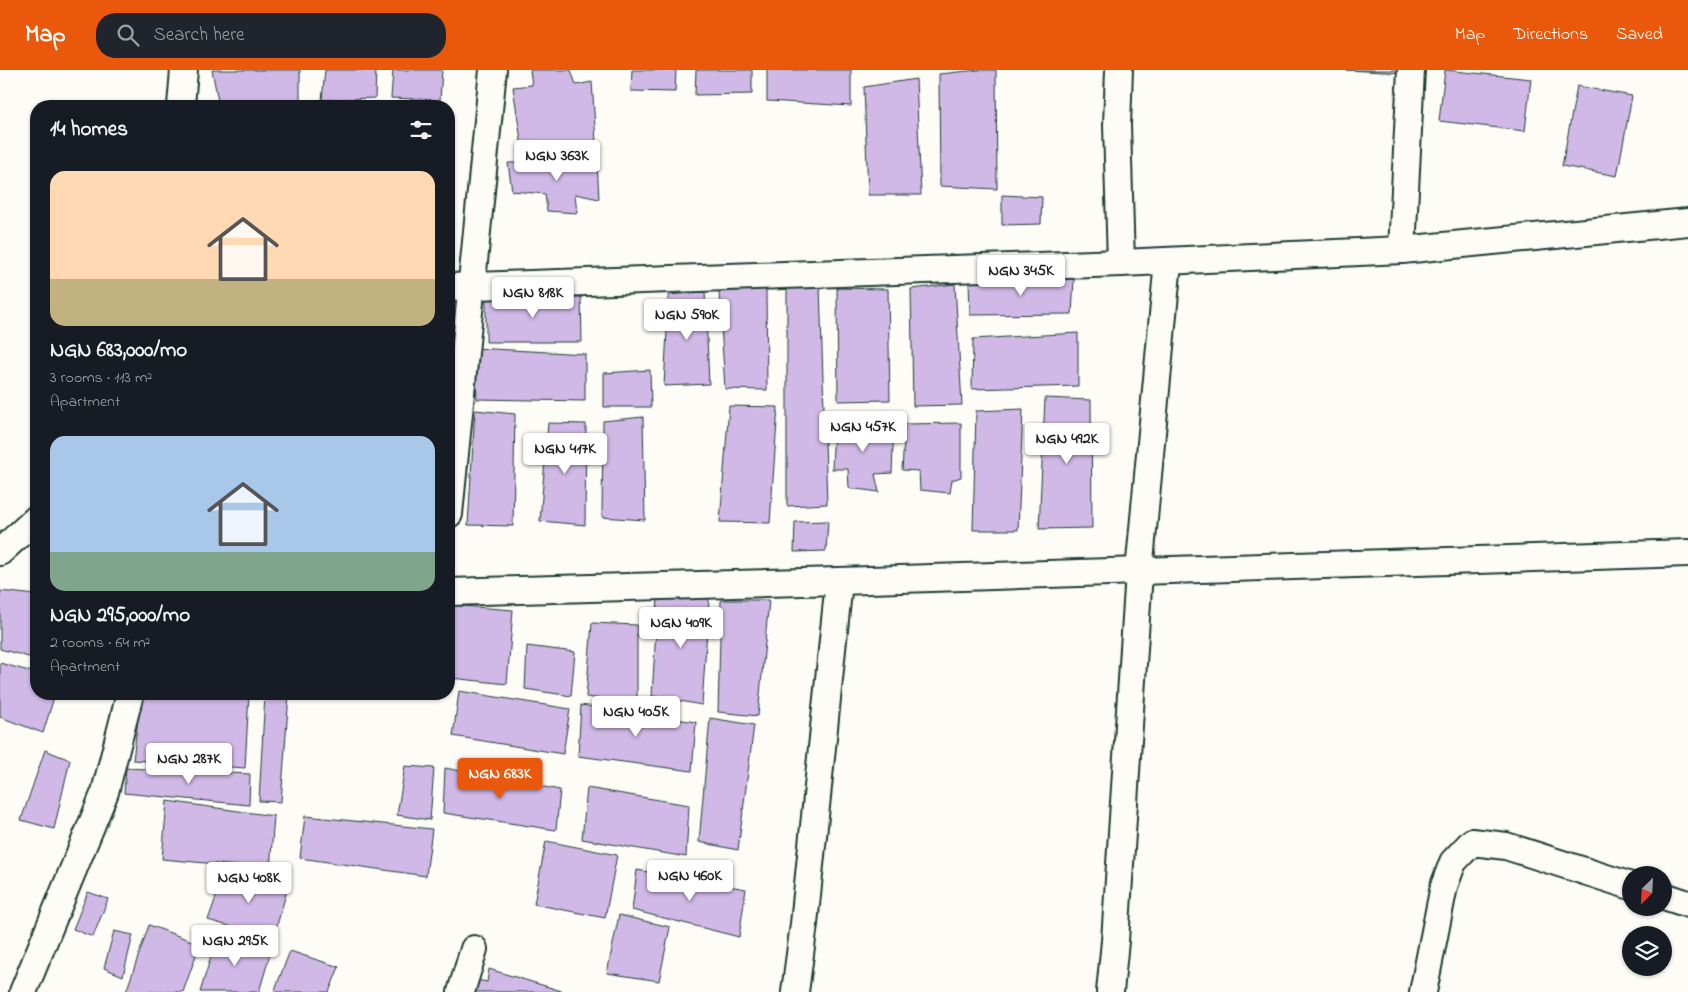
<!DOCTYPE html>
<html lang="en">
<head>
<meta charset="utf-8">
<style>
	body { margin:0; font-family:"Indie Flower",sans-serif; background:#20242c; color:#f1f3f6; height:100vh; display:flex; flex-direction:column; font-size:19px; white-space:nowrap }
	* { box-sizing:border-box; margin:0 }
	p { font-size:16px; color:#9ea1a6 }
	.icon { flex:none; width:28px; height:28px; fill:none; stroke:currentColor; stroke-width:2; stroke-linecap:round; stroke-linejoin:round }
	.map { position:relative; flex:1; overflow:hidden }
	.side { position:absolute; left:30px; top:30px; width:425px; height:600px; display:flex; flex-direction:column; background:#171b24; border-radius:20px; box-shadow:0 1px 4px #0004 }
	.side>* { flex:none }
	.needle { width:32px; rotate:204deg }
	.tools { position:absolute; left:1622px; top:796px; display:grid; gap:10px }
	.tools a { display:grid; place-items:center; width:50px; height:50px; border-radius:50%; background:#171b24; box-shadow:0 1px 4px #0004; font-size:25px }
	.price { position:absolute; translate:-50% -42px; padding:0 11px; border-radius:5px; background:#fff; color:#222; font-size:16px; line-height:32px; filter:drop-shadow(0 1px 2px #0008) }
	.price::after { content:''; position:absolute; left:50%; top:30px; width:15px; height:11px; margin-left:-8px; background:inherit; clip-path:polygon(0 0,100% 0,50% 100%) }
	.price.selected { background:#ea580c; color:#fff }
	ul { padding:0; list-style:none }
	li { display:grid; align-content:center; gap:10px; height:265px; padding:0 20px }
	li span { display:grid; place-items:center; height:155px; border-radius:15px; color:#555 }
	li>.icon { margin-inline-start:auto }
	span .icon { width:90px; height:90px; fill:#fffc; stroke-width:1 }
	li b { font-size:21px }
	h2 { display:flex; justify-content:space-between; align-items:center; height:60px; padding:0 20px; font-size:21px }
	header { display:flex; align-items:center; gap:30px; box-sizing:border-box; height:70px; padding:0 25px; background:#ea580c; color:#fff }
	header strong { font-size:24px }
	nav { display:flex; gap:28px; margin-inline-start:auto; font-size:18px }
	.search { width:350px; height:45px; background:#20242c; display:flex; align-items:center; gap:12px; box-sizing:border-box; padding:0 18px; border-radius:20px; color:#9ea1a6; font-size:19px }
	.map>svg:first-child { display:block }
	.building { fill:#d0b8e7; stroke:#1f3d34 }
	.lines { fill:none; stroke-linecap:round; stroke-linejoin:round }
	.street-casing { stroke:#1f3d34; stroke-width:30 }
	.street { stroke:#fdfcf7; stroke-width:26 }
</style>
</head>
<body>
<header>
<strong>Map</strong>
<div class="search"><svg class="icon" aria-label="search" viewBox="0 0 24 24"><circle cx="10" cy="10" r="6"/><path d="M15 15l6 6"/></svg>Search here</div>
<nav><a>Map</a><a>Directions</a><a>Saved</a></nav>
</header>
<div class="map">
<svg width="1688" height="922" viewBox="0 0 1688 922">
	<rect width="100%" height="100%" fill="#fdfcf7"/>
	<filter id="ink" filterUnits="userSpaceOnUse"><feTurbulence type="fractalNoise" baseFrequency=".02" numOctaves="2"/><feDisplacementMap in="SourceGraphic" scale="10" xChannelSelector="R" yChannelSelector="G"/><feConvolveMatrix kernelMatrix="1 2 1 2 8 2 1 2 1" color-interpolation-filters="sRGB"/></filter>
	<g filter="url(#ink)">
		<!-- building -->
		<g class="building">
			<polygon points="212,0 300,0 300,36 219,36"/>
			<polygon points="325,0 376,0 375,28 322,30"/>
			<polygon points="393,0 442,0 440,30 391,28"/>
			<polygon points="530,0 571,0 576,15 592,12 596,72 522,77 513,17 532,15"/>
			<polygon points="632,0 676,0 675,22 631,21"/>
			<polygon points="696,0 752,0 752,24 695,25"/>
			<polygon points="767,0 851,0 851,36 767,31"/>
			<polygon points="978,0 996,0 997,119 940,116 939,4"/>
			<polygon points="1346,0 1404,0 1403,3"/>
			<polygon points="1445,0 1531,9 1525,61 1439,51"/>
			<polygon points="916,9 921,125 868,125 864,17"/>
			<polygon points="1577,16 1632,26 1617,106 1562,96"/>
			<polygon points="597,92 599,129 575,124 577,143 547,141 545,124 512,121 508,93"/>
			<polygon points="1002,125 1042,127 1041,154 1002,155"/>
			<polygon points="969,209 1074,209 1072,244 970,245"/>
			<polygon points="955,214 962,335 913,336 911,219"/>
			<polygon points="820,216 827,434 787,436 787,218"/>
			<polygon points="766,218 767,320 725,319 719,222"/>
			<polygon points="837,218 888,219 890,330 838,331"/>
			<polygon points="705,222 709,314 664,316 669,225"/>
			<polygon points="486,225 581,227 582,272 486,272"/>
			<polygon points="1078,263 1078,316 972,319 973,269"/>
			<polygon points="474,278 585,284 585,331 477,329"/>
			<polygon points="650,300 651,337 604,337 604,303"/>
			<polygon points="1045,328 1091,330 1092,458 1039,459"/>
			<polygon points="729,336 778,337 770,453 720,452"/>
			<polygon points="1023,339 1018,460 973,460 976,341"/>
			<polygon points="475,340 515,344 513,456 468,455"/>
			<polygon points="643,347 645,450 602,447 603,351"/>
			<polygon points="548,353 586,354 585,455 540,451"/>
			<polygon points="961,353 961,407 952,410 950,423 920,420 919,401 902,400 905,354"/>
			<polygon points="834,354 894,354 892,403 875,404 879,422 849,418 848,399 832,399"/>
			<polygon points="828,451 826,481 794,482 795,452"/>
			<polygon points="0,521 36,525 36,589 0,579"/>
			<polygon points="658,526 709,529 702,635 652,626"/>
			<polygon points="721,530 769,530 758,646 718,642"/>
			<polygon points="450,535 513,540 507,614 451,608"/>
			<polygon points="592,553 637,555 637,633 586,627"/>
			<polygon points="527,576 575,582 571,626 525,619"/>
			<polygon points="0,593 36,603 36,624 55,624 43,663 0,647"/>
			<polygon points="459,621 570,639 563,684 453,666"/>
			<polygon points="141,624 249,624 245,698 133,690"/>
			<polygon points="265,624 289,624 281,732 259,731"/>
			<polygon points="581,635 696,652 692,701 578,686"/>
			<polygon points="710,648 754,655 738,780 699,772"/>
			<polygon points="45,680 70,690 54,759 21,750"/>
			<polygon points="405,696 434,698 430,750 397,745"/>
			<polygon points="126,698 250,704 249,735 124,723"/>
			<polygon points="445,698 560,720 556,760 443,743"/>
			<polygon points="587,718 689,735 686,787 582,769"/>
			<polygon points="167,731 274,746 270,799 162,789"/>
			<polygon points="305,746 432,759 426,806 300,788"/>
			<polygon points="546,771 617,785 605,848 534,834"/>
			<polygon points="226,799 288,817 273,869 208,850"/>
			<polygon points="637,800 746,819 739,867 632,840"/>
			<polygon points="88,822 108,829 93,867 73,859"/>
			<polygon points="619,845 670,857 659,911 607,903"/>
			<polygon points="149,855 200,874 183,922 126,922"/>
			<polygon points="114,861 133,865 123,906 104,898"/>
			<polygon points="218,864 271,881 259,922 200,922"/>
			<polygon points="290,881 339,897 329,922 274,922"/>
			<polygon points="489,899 565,922 473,922 477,910 487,912"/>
		</g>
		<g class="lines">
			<defs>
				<g id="street">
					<polyline points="1119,0 1117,55 1121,193"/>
					<polyline points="181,36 184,0"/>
					<polyline points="1402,180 1411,0"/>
					<polyline points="449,217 1121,193 1402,180 1688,152"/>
					<polyline points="449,444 493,0"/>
					<polyline points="0,482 36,449"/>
					<polyline points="839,511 1688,483"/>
					<polyline points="449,522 839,511 804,854 795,922"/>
					<polyline points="1664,826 1688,834"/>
					<polyline points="23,922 105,722 130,624"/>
					<polyline points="461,922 474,879"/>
					<polyline points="1110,922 1115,871 1139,502 1168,191"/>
					<polyline points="1423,922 1444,816 1453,792 1472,772 1506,776 1631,816"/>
				</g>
			</defs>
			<!-- street casing -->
			<use href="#street" class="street-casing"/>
			<!-- street -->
			<use href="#street" class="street"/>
		</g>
	</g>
</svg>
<div class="tools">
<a><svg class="needle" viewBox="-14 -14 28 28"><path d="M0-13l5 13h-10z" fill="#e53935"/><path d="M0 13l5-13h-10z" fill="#9ea1a6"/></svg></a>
<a><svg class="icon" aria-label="layers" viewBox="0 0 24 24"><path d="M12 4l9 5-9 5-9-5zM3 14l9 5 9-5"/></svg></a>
</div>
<b class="price" style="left:557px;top:112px">NGN 363K</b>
<b class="price" style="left:1021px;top:227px">NGN 345K</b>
<b class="price" style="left:533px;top:249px">NGN 818K</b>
<b class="price" style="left:687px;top:271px">NGN 590K</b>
<b class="price" style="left:863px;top:383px">NGN 457K</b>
<b class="price" style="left:1067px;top:395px">NGN 492K</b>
<b class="price" style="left:565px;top:405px">NGN 417K</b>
<b class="price" style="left:681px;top:579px">NGN 409K</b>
<b class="price" style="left:636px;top:668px">NGN 405K</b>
<b class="price" style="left:189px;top:715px">NGN 287K</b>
<b class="price selected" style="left:500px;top:730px">NGN 683K</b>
<b class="price" style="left:690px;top:832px">NGN 460K</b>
<b class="price" style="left:249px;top:834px">NGN 408K</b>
<b class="price" style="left:235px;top:897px">NGN 295K</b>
<section class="side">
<h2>14 homes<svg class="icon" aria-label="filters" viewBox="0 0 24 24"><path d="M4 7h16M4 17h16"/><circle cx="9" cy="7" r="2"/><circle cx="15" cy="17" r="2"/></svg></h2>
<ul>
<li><span style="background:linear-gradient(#ffd9b3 70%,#c2b280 0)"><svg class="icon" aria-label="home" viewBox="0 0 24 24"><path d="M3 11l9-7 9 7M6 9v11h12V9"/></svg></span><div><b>NGN 683,000/mo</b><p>3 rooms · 113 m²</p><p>Apartment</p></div></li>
<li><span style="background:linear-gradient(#a9c7e8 75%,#7fa58c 0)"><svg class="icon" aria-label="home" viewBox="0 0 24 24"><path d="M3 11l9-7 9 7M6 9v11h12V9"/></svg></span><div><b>NGN 295,000/mo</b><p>2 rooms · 64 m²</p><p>Apartment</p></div></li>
</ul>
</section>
</div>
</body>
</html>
